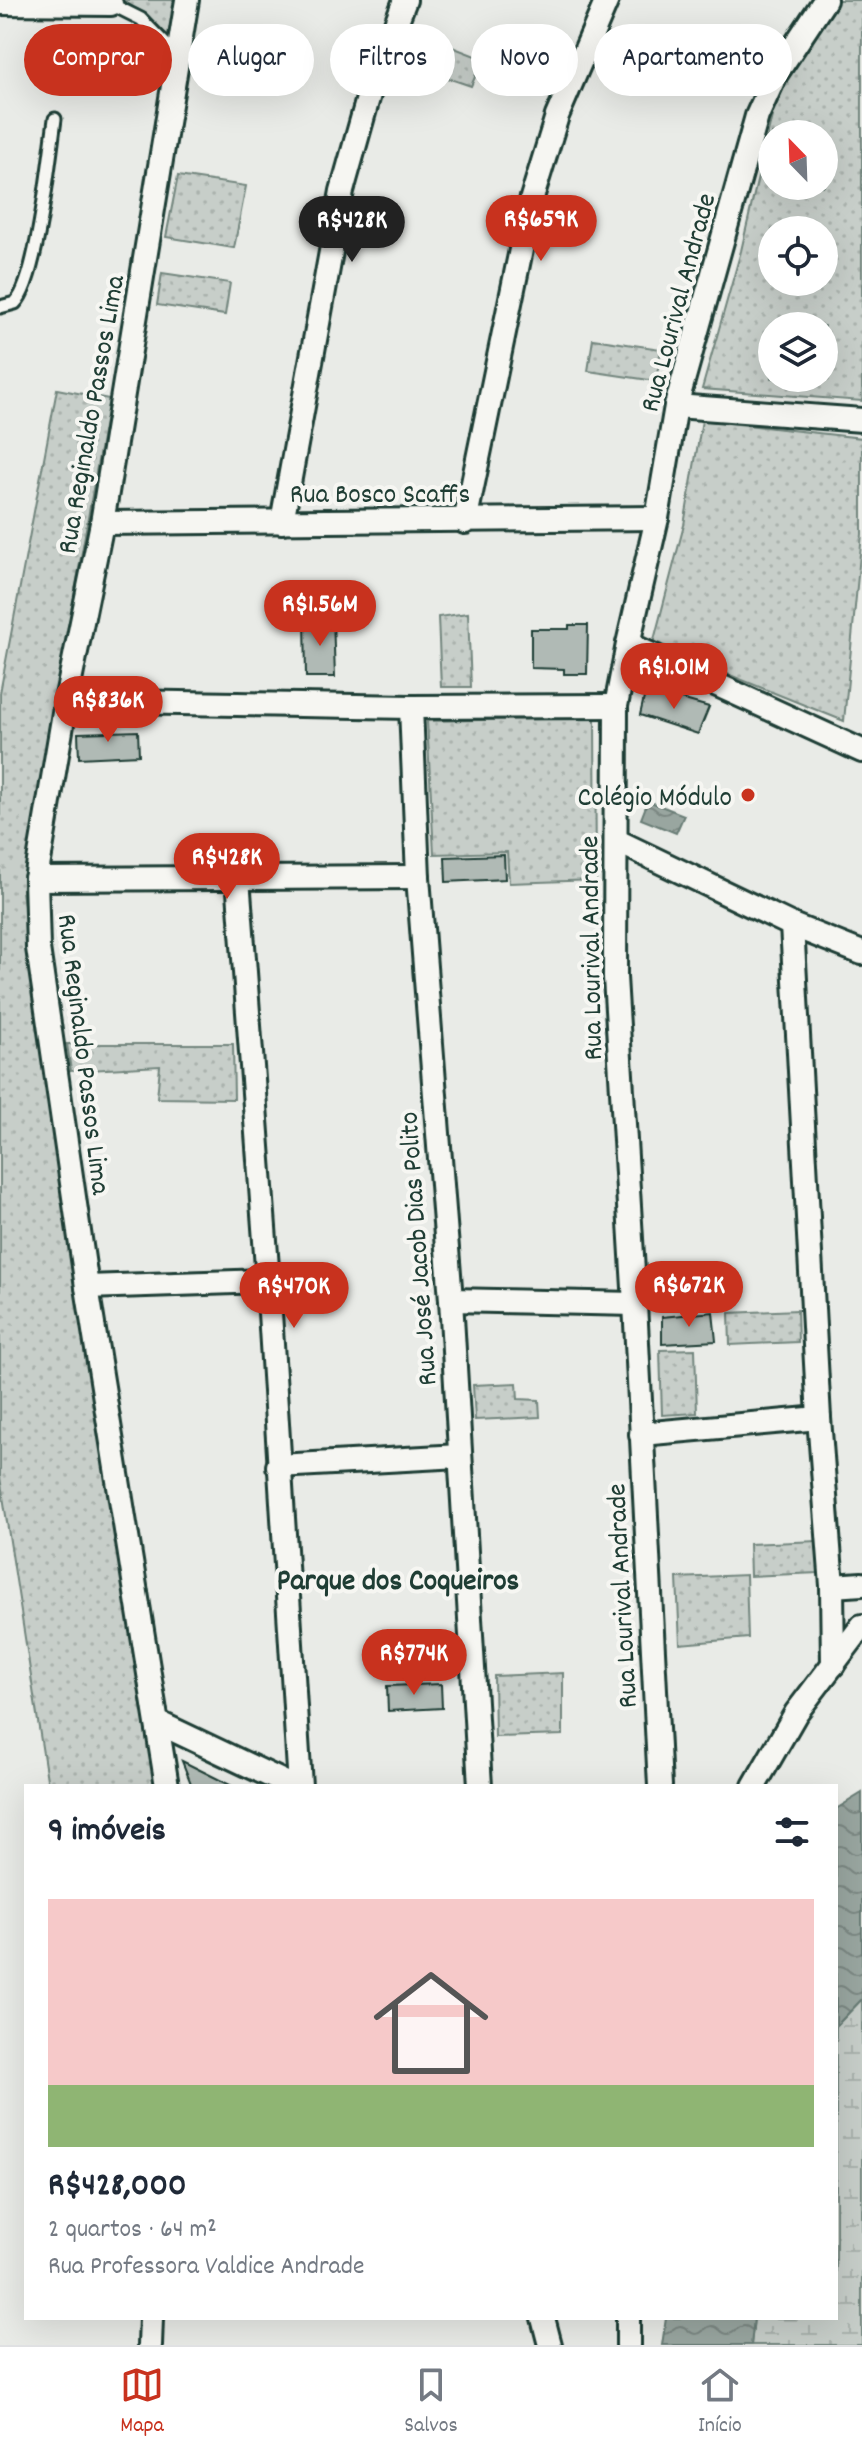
<!DOCTYPE html>
<html lang="pt">
<head>
<meta charset="utf-8">
<style>
	body { margin:0; font-family:Dekko,sans-serif; background:#f6f6f7; color:#1f2937; height:100vh; display:flex; flex-direction:column; font-size:30px; white-space:nowrap }
	* { box-sizing:border-box; margin:0 }
	p { font-size:26px; color:#747a83 }
	.icon { flex:none; width:44px; height:44px; fill:none; stroke:currentColor; stroke-width:2; stroke-linecap:round; stroke-linejoin:round }
	.map { position:relative; flex:1; overflow:hidden }
	.panel { position:absolute; left:24px; top:1784px; width:814px; height:536px; display:flex; flex-direction:column; background:#fff; border-radius:0px; box-shadow:0 8px 32px #0002 }
	.panel>* { flex:none }
	.guide { position:absolute; left:24px; top:24px; width:814px; height:72px; display:flex; gap:16px }
	.needle { width:52px; rotate:337deg }
	.tools { position:absolute; left:758px; top:120px; display:grid; gap:16px }
	.tools a { display:grid; place-items:center; width:80px; height:80px; border-radius:50%; background:#fff; box-shadow:0 8px 32px #0002; font-size:40px }
	.price { position:absolute; translate:-50% -68px; padding:0 18px; border-radius:28px; background:#c8321e; color:#fff; font-size:26px; line-height:52px; filter:drop-shadow(0 2px 4px #0008) }
	.price::after { content:''; position:absolute; left:50%; top:48px; width:24px; height:18px; margin-left:-12px; background:inherit; clip-path:polygon(0 0,100% 0,50% 100%) }
	.price.selected { background:#222; color:#fff }
	ul { padding:0; list-style:none }
	li { display:grid; align-content:center; gap:16px; height:424px; padding:0 24px }
	li+li { border-top:2px solid #e0e1e3 }
	li span { display:grid; place-items:center; height:248px; border-radius:0px; color:#555 }
	li>.icon { margin-inline-start:auto }
	span .icon { width:144px; height:144px; fill:#fffc; stroke-width:1 }
	li b { font-size:34px }
	h2 { display:flex; justify-content:space-between; align-items:center; height:96px; padding:0 24px; font-size:34px }
	.pill { padding:0 28px; border-radius:36px; background:#fff; box-shadow:0 8px 32px #0002; font-size:28px; line-height:72px }
	.pill.selected { background:#c8321e; color:#fff }
	.tabs { display:flex; justify-content:space-around; align-items:center; height:112px; border-top:2px solid #e0e1e3; background:#fff; font-size:22px; color:#747a83 }
	.tabs a { display:grid; justify-items:center; gap:4px }
	.tabs .selected { color:#c8321e }
	.map>svg:first-child { display:block }
	.grass { fill:url(#grass-dots); stroke:#73867e; stroke-width:2; fill-rule:evenodd }
	.wetland { fill:url(#wetland-marsh); stroke:#73867e; stroke-width:2 }
	.water { fill:url(#water-waves); stroke:#687c75; stroke-width:2 }
	.building { fill:#b0bab5; stroke:#1f3d34; stroke-width:2 }
	.lines { fill:none; stroke-linecap:round; stroke-linejoin:round }
	.lane-casing { stroke:#1f3d34; stroke-width:17 }
	.street-casing { stroke:#1f3d34; stroke-width:28 }
	.lane { stroke:#f6f6f2; stroke-width:11 }
	.street { stroke:#f6f6f2; stroke-width:22 }
	.poi-dot { fill:#c8321e; stroke:#f6f6f2; stroke-width:3 }
	.labels { text-anchor:middle; stroke-width:8; stroke-linejoin:round; paint-order:stroke }
	.street-label { font-size:28px; fill:#1f3d34; stroke:#f6f6f2 }
	.poi-label { font-size:28px; fill:#1f3d34; stroke:#f6f6f2; text-anchor:end }
	.neighbourhood-label { font-size:30px; font-weight:bold; fill:#1f3d34; stroke:#f6f6f2 }
</style>
</head>
<body>
<div class="map">
<svg width="862" height="2345" viewBox="0 0 862 2345">
	<defs>
		<pattern id="grass-dots" width="8" height="8" patternUnits="userSpaceOnUse" patternTransform="scale(2)"><rect width="8" height="8" fill="#c7cec9"/><path d="M2 2h.1M6 6h.1" fill="none" stroke="#aab2ad" stroke-width="1.8" stroke-linecap="round"/></pattern>
		<pattern id="wetland-marsh" width="20" height="14" patternUnits="userSpaceOnUse" patternTransform="scale(2)"><rect width="20" height="14" fill="#c7cec9"/><path d="M1 5h8M5 5V1M11 12h8M15 12V8" fill="none" stroke="#aab2ad"/></pattern>
		<pattern id="water-waves" width="16" height="10" patternUnits="userSpaceOnUse" patternTransform="scale(2)"><rect width="16" height="10" fill="#99a6a0"/><path d="M0 5q4-4 8 0t8 0" fill="none" stroke="#7c8883"/></pattern>
	</defs>
	<rect width="100%" height="100%" fill="#e9ebe7"/>
	<filter id="ink" filterUnits="userSpaceOnUse"><feTurbulence type="fractalNoise" baseFrequency=".0125" numOctaves="2"/><feDisplacementMap in="SourceGraphic" scale="16" xChannelSelector="R" yChannelSelector="G"/><feConvolveMatrix kernelMatrix="1 2 1 2 8 2 1 2 1" color-interpolation-filters="sRGB"/></filter>
	<g filter="url(#ink)">
		<!-- grass -->
		<g class="grass">
			<polygon points="128,0 177,0 169,36 125,1"/>
			<path d="M837 0H862V401L702 389 741 251 780 81ZM772 134H824V186H772ZM772 230H824V282H772ZM772 326H824V378H772Z"/>
			<polygon points="411,31 483,59 471,86 401,62"/>
			<polygon points="178,176 246,186 234,248 166,237"/>
			<polygon points="162,273 230,283 225,315 157,305"/>
			<polygon points="593,339 661,349 656,381 588,371"/>
			<polygon points="57,389 109,399 22,891 66,1228 156,1786 48,1786 0,1477 0,693"/>
			<polygon points="702,420 862,438 862,534 844,721 653,644 684,525"/>
			<polygon points="468,613 471,687 441,687 438,617"/>
			<polygon points="595,718 596,880 509,883 507,852 434,854 427,721"/>
			<polygon points="67,1044 233,1044 234,1099 157,1098 160,1066 71,1071"/>
			<polygon points="797,1310 798,1342 730,1345 729,1313"/>
			<polygon points="695,1349 697,1413 662,1415 660,1350"/>
			<polygon points="517,1383 518,1399 539,1400 540,1417 475,1420 473,1385"/>
			<polygon points="818,1541 819,1573 750,1576 749,1544"/>
			<polygon points="746,1575 748,1638 680,1644 677,1578"/>
			<polygon points="563,1673 563,1735 495,1737 494,1676"/>
		</g>
		<!-- wetland -->
		<polygon class="wetland" points="862,1999 862,2345 751,2345 754,2318 836,2318 836,2026"/>
		<!-- water -->
		<g class="water">
			<polygon points="648,801 684,815 676,833 641,819"/>
			<polygon points="862,1793 862,1999 836,2026 836,1809"/>
			<polygon points="666,2318 754,2318 751,2345 662,2345"/>
		</g>
		<!-- building -->
		<g class="building">
			<polygon points="305,618 333,618 335,677 306,677"/>
			<polygon points="569,625 588,625 587,674 564,674 564,669 531,668 531,629 569,629"/>
			<polygon points="646,689 709,707 698,734 640,715"/>
			<polygon points="138,731 139,755 79,758 78,733"/>
			<polygon points="504,855 505,879 446,882 445,857"/>
			<polygon points="713,1312 716,1341 662,1344 662,1317"/>
			<polygon points="441,1684 442,1708 388,1711 387,1686"/>
			<polygon points="182,1761 232,1786 192,1786"/>
		</g>
		<g class="lines">
			<defs>
				<g id="lane">
					<polyline points="111,4 141,19 178,57"/>
					<path d="M0 307 15 303C37 282 50 155 55 119"/>
				</g>
				<g id="street">
					<polyline points="0,3 111,4"/>
					<polyline points="676,406 862,420"/>
					<polyline points="282,522 342,191 370,91 405,0"/>
					<polyline points="465,522 531,201 557,116 607,0"/>
					<polyline points="102,523 657,518"/>
					<polyline points="628,644 862,751"/>
					<polyline points="66,701 411,707 616,706"/>
					<polyline points="411,707 418,877 451,1300 480,1786"/>
					<polyline points="617,841 792,925 862,953"/>
					<polyline points="238,878 268,1281 300,1786"/>
					<polyline points="36,879 418,877"/>
					<polyline points="792,925 819,1418 832,1586 833,1665"/>
					<polyline points="87,1287 268,1281"/>
					<polyline points="451,1300 635,1304"/>
					<polyline points="641,1434 819,1418"/>
					<polyline points="278,1466 460,1456"/>
					<polyline points="832,1586 862,1584"/>
					<polyline points="157,1722 292,1786"/>
					<polyline points="167,1786 87,1287 38,948 36,879 66,701 102,523 187,0"/>
					<polyline points="660,1786 635,1304 615,977 616,706 628,644 657,518 676,406 757,116 776,74 825,0"/>
					<polyline points="754,1786 796,1713 862,1626"/>
					<polyline points="543,2318 550,2345"/>
					<polyline points="150,2345 151,2318"/>
					<polyline points="628,2345 628,2318"/>
				</g>
			</defs>
			<!-- lane casing -->
			<use href="#lane" class="lane-casing"/>
			<!-- street casing -->
			<use href="#street" class="street-casing"/>
			<!-- lane -->
			<use href="#lane" class="lane"/>
			<!-- street -->
			<use href="#street" class="street"/>
		</g>
	</g>
	<!-- markers -->
	<circle class="poi-dot" cx="748" cy="795" r="8"/>
	<g class="labels">
		<!-- street labels -->
		<g class="street-label">
			<text transform="translate(676 302) rotate(-75)" y="10">Rua Lourival Andrade</text>
			<text transform="translate(89 414) rotate(-80)" y="10">Rua Reginaldo Passos Lima</text>
			<text x="380" y="502">Rua Bosco Scaffs</text>
			<text transform="translate(589 948) rotate(-91)" y="10">Rua Lourival Andrade</text>
			<text transform="translate(86 1054) rotate(83)" y="10">Rua Reginaldo Passos Lima</text>
			<text transform="translate(416 1249) rotate(-94)" y="10">Rua José Jacob Dias Polito</text>
			<text transform="translate(620 1596) rotate(-93)" y="10">Rua Lourival Andrade</text>
		</g>
		<!-- poi labels -->
		<g class="poi-label">
			<text x="732" y="805">Colégio Módulo</text>
		</g>
		<!-- neighbourhood labels -->
		<g class="neighbourhood-label">
			<text x="398" y="1589">Parque dos Coqueiros</text>
		</g>
	</g>
</svg>
<div class="tools">
<a><svg class="needle" viewBox="-14 -14 28 28"><path d="M0-13l5 13h-10z" fill="#e53935"/><path d="M0 13l5-13h-10z" fill="#747a83"/></svg></a>
<a><svg class="icon" aria-label="locate" viewBox="0 0 24 24"><circle cx="12" cy="12" r="6"/><path d="M12 2v4M12 18v4M2 12h4M18 12h4"/></svg></a>
<a><svg class="icon" aria-label="layers" viewBox="0 0 24 24"><path d="M12 4l9 5-9 5-9-5zM3 14l9 5 9-5"/></svg></a>
</div>
<b class="price" style="left:541px;top:263px">R$659K</b>
<b class="price selected" style="left:352px;top:264px">R$428K</b>
<b class="price" style="left:320px;top:648px">R$1.56M</b>
<b class="price" style="left:674px;top:711px">R$1.01M</b>
<b class="price" style="left:108px;top:744px">R$836K</b>
<b class="price" style="left:227px;top:901px">R$428K</b>
<b class="price" style="left:689px;top:1329px">R$672K</b>
<b class="price" style="left:294px;top:1330px">R$470K</b>
<b class="price" style="left:414px;top:1697px">R$774K</b>
<div class="guide">
<a class="pill selected">Comprar</a>
<a class="pill">Alugar</a>
<a class="pill">Filtros</a>
<a class="pill">Novo</a>
<a class="pill">Apartamento</a>
</div>
<section class="panel">
<h2>9 imóveis<svg class="icon" aria-label="filters" viewBox="0 0 24 24"><path d="M4 7h16M4 17h16"/><circle cx="9" cy="7" r="2"/><circle cx="15" cy="17" r="2"/></svg></h2>
<ul>
<li><span style="background:linear-gradient(#f6c9c9 75%,#8fb573 0)"><svg class="icon" aria-label="home" viewBox="0 0 24 24"><path d="M3 11l9-7 9 7M6 9v11h12V9"/></svg></span><div><b>R$428,000</b><p>2 quartos · 64 m²</p><p>Rua Professora Valdice Andrade</p></div></li>
</ul>
</section>
</div>
<nav class="tabs">
<a class="selected"><svg class="icon" aria-label="map" viewBox="0 0 24 24"><path d="M3 6l6-2 6 2 6-2v14l-6 2-6-2-6 2zM9 4v14M15 6v14"/></svg>Mapa</a>
<a><svg class="icon" aria-label="saved" viewBox="0 0 24 24"><path d="M7 4h10v16l-5-4-5 4z"/></svg>Salvos</a>
<a><svg class="icon" aria-label="home" viewBox="0 0 24 24"><path d="M3 11l9-7 9 7M6 9v11h12V9"/></svg>Início</a>
</nav>
</body>
</html>
